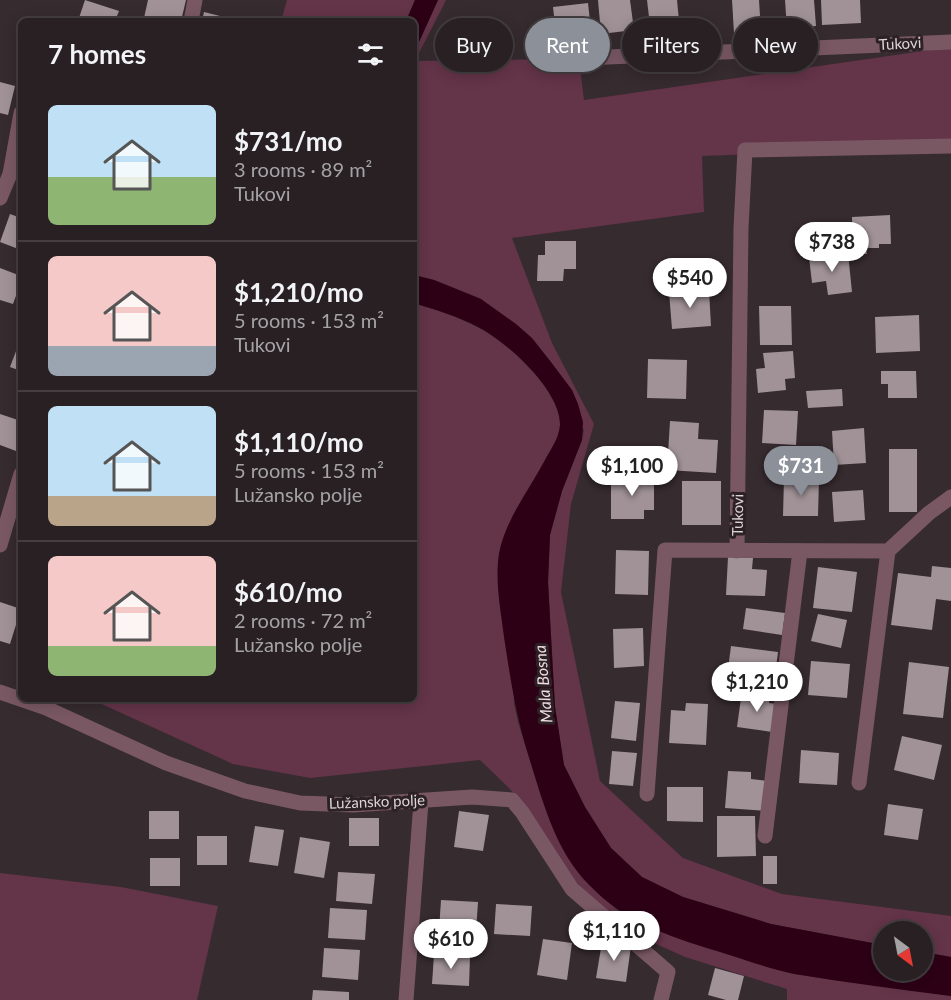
<!DOCTYPE html>
<html lang="en">
<head>
<meta charset="utf-8">
<style>
	body { margin:0; font-family:Lato,sans-serif; background:#30282b; color:#f1f3f6; height:100vh; display:flex; flex-direction:column; font-size:22px; white-space:nowrap }
	* { box-sizing:border-box; margin:0 }
	p { font-size:20px; color:#a5a3a6 }
	.icon { flex:none; width:33px; height:33px; fill:none; stroke:currentColor; stroke-width:2; stroke-linecap:round; stroke-linejoin:round }
	.map { position:relative; flex:1; overflow:hidden }
	.details { position:absolute; left:18px; top:18px; width:399px; height:684px; display:flex; flex-direction:column; background:#282023; border-radius:9px; box-shadow:0 3px 15px #0003,0 0 0 2px #443e41 }
	.details>* { flex:none }
	.banner { position:absolute; left:435px; top:18px; width:426px; height:54px; display:flex; gap:12px }
	.needle { width:39px; rotate:148deg }
	.fabs { position:absolute; left:873px; top:921px; display:grid; gap:12px }
	.fabs a { display:grid; place-items:center; width:60px; height:60px; border-radius:50%; background:#282023; box-shadow:0 3px 15px #0003,0 0 0 2px #443e41; font-size:30px }
	.price { position:absolute; translate:-50% -51px; padding:0 14px; border-radius:21px; background:#fff; color:#222; font-size:20px; line-height:39px; filter:drop-shadow(0 2px 3px #0008) }
	.price::after { content:''; position:absolute; left:50%; top:36px; width:18px; height:14px; margin-left:-9px; background:inherit; clip-path:polygon(0 0,100% 0,50% 100%) }
	.price.selected { background:#8c9099; color:#fff }
	ul { padding:0; list-style:none }
	li { display:flex; align-items:center; gap:18px; height:150px; padding:0 30px }
	li+li { border-top:2px solid #443e41 }
	li span { display:grid; place-items:center; flex:none; width:168px; height:120px; border-radius:9px; color:#555 }
	li>.icon { margin-inline-start:auto }
	span .icon { width:72px; height:72px; fill:#fffc; stroke-width:1 }
	li b { font-size:26px }
	h2 { display:flex; justify-content:space-between; align-items:center; height:72px; padding:0 30px; font-size:26px }
	.chip { padding:0 21px; border-radius:27px; background:#282023; box-shadow:0 3px 15px #0003,0 0 0 2px #443e41; font-size:21px; line-height:54px }
	.chip.selected { background:#8c9099; color:#fff }
	.map>svg:first-child { display:block }
	.green { fill:#643448 }
	.water { fill:#2d0016 }
	.building { fill:#a09297 }
	.lines { fill:none; stroke-linecap:round; stroke-linejoin:round }
	.street { stroke:#795864; stroke-width:15 }
	.labels { text-anchor:middle; stroke-width:6; stroke-linejoin:round; paint-order:stroke }
	.street-label { font-size:15px; fill:#dbd4d6; stroke:#2c2125 }
	.water-label { font-size:16px; font-style:italic; fill:#f2dce3; stroke:#2c2125 }
</style>
</head>
<body>
<div class="map">
<svg width="951" height="1000" viewBox="0 0 951 1000">
	<rect width="100%" height="100%" fill="#362b2f"/>
	<!-- green -->
	<g class="green">
		<polygon points="287,0 415,0 406,21 281,21"/>
		<polygon points="438,0 446,0 415,61 579,59 584,100 951,47 951,147 702,156 704,212 512,238 552,343 594,424 571,504 561,592 600,781 683,858 782,894 951,916 951,957 923,952 922,932 884,932 883,945 771,924 683,897 642,877 611,848 585,807 564,765 555,707 548,582 550,535 562,491 582,440 584,430 481,299 434,280 414,275 414,53"/>
		<path d="M414 303C436 310 459 317 479 328 507 342 561 391 560 425 560 429 558 435 557 439L512 520 514 704 518 722 542 799 564 850 582 878 617 910 644 925 688 942 793 974 951 996V1000H787V989L685 957 643 938 618 923 577 883 530 812 509 788 480 760 310 778 233 764 93 700 414 699Z"/>
		<polygon points="0,873 121,887 218,906 197,1000 0,1000"/>
	</g>
	<!-- water -->
	<g class="water">
		<polygon points="415,0 438,0 414,53 414,21 406,21"/>
		<path d="M414 275 434 280 481 299 516 324 532 338 551 362 572 390 578 404 583 422 582 440 562 491 550 535 548 582 555 707 564 765 585 807 611 848 642 877 683 897 771 924 883 945 884 970H922L923 952 951 957V996C899 989 847 983 795 974 769 969 743 959 717 951 667 936 617 919 582 877 553 844 541 795 528 754 516 716 510 677 504 637 501 612 496 588 498 562 501 525 528 492 545 460 551 449 559 438 560 425 561 391 508 343 480 328 460 317 436 310 414 303Z"/>
	</g>
	<!-- building -->
	<g class="building">
		<polygon points="85,0 119,11 115,21 78,21"/>
		<polygon points="148,0 186,0 181,21 158,21 144,18"/>
		<polygon points="598,0 630,0 634,30 601,34"/>
		<polygon points="647,0 677,0 680,31 651,34"/>
		<polygon points="732,0 759,0 761,31 734,33"/>
		<polygon points="785,0 814,0 816,26 787,29"/>
		<polygon points="821,0 860,0 861,23 822,25"/>
		<polygon points="588,3 592,40 557,44 553,7"/>
		<polygon points="204,12 236,20 236,21 202,21"/>
		<polygon points="0,82 15,86 8,115 0,113"/>
		<polygon points="10,214 21,218 21,250 0,242"/>
		<polygon points="890,215 891,244 879,244 879,248 866,248 867,254 853,254 852,217"/>
		<polygon points="545,241 576,241 576,269 564,269 563,281 537,281 538,255 545,255"/>
		<polygon points="848,253 852,292 828,295 826,281 812,283 809,257"/>
		<polygon points="0,268 21,276 21,282 13,304 0,300"/>
		<polygon points="709,290 711,326 672,329 669,292"/>
		<polygon points="759,306 791,306 792,345 760,345"/>
		<polygon points="919,315 920,351 876,353 875,317"/>
		<polygon points="21,338 21,371 10,367"/>
		<polygon points="793,351 795,378 785,379 786,390 758,393 756,369 765,368 763,353"/>
		<polygon points="648,359 687,360 686,399 647,398"/>
		<polygon points="881,371 916,371 917,398 888,398 888,384 881,384"/>
		<polygon points="842,389 843,406 808,408 806,391"/>
		<polygon points="764,410 798,411 796,445 762,443"/>
		<polygon points="0,414 21,421 21,438 16,451 0,445"/>
		<polygon points="670,421 699,423 698,439 718,440 716,473 667,470"/>
		<polygon points="864,428 866,463 834,465 832,431"/>
		<rect x="889" y="449" width="28" height="63"/>
		<polygon points="654,476 654,510 644,510 644,519 611,519 611,477"/>
		<polygon points="784,478 819,479 818,516 783,516"/>
		<rect x="682" y="481" width="39" height="44"/>
		<polygon points="863,490 865,520 834,522 832,492"/>
		<polygon points="616,550 649,551 648,595 615,594"/>
		<polygon points="728,557 753,558 752,569 767,570 765,596 726,595"/>
		<polygon points="932,566 951,568 951,601 936,599 932,630 891,625 898,573 931,577"/>
		<polygon points="818,567 857,572 852,612 813,608"/>
		<polygon points="0,602 21,609 10,644 0,641"/>
		<polygon points="746,608 785,613 782,635 743,629"/>
		<polygon points="818,614 847,620 841,648 811,641"/>
		<polygon points="643,628 644,666 614,668 613,629"/>
		<polygon points="731,646 778,652 774,683 727,677"/>
		<polygon points="811,661 850,664 847,698 808,695"/>
		<polygon points="909,662 949,667 943,718 903,714"/>
		<polygon points="755,691 770,693 769,703 777,704 772,732 737,727 741,698 754,700"/>
		<polygon points="615,701 640,703 636,741 611,738"/>
		<polygon points="686,703 708,704 706,745 669,743 671,710 685,711"/>
		<polygon points="902,736 942,745 934,780 894,770"/>
		<polygon points="801,750 839,753 837,785 799,783"/>
		<polygon points="612,751 637,753 633,786 609,784"/>
		<polygon points="728,771 751,772 751,779 768,781 766,811 725,808"/>
		<polygon points="667,787 703,787 703,822 667,821"/>
		<polygon points="888,804 923,809 918,840 884,835"/>
		<rect x="149" y="811" width="30" height="28"/>
		<polygon points="459,811 489,815 483,851 454,847"/>
		<polygon points="717,816 755,816 756,856 717,857"/>
		<rect x="349" y="818" width="30" height="28"/>
		<polygon points="255,826 284,830 278,866 249,862"/>
		<rect x="197" y="836" width="30" height="29"/>
		<polygon points="300,837 330,842 324,878 294,873"/>
		<rect x="763" y="856" width="14" height="28"/>
		<rect x="150" y="858" width="30" height="28"/>
		<polygon points="338,872 375,874 372,904 336,901"/>
		<polygon points="441,900 478,902 476,932 439,930"/>
		<polygon points="496,904 532,906 530,936 494,934"/>
		<polygon points="330,908 367,910 365,940 328,938"/>
		<polygon points="543,939 572,943 567,980 537,975"/>
		<polygon points="602,942 631,946 626,982 596,978"/>
		<polygon points="324,948 360,950 358,980 322,977"/>
		<polygon points="434,954 470,957 469,986 432,984"/>
		<polygon points="715,968 744,976 738,1000 726,1000 708,995"/>
		<polygon points="313,990 349,992 349,1000 312,1000"/>
	</g>
	<g class="lines">
		<!-- street -->
		<g class="street">
			<polyline points="191,21 195,0"/>
			<polyline points="562,59 951,42"/>
			<polyline points="0,198 10,174 21,113"/>
			<polyline points="0,545 21,474"/>
			<polyline points="737,551 741,228 745,150 951,146"/>
			<polyline points="0,692 46,708 166,763 245,791 300,803 353,805 472,797 512,800 522,812 572,889 668,972 661,1000"/>
			<polyline points="859,783 888,551"/>
			<polyline points="647,794 665,550 888,551 929,513 951,497"/>
			<polyline points="765,836 800,551"/>
			<polyline points="406,1000 421,802"/>
		</g>
	</g>
	<g class="labels">
		<!-- street labels -->
		<g class="street-label">
			<text transform="translate(900 44) rotate(-3)" y="5">Tukovi</text>
			<text transform="translate(738 515) rotate(-89)" y="5">Tukovi</text>
			<text transform="translate(377 802) rotate(-2)" y="5">Lužansko polje</text>
		</g>
		<!-- water labels -->
		<g class="water-label">
			<text transform="translate(543 684) rotate(-95)" y="6">Mala Bosna</text>
		</g>
	</g>
</svg>
<div class="fabs">
<a><svg class="needle" viewBox="-14 -14 28 28"><path d="M0-13l5 13h-10z" fill="#e53935"/><path d="M0 13l5-13h-10z" fill="#a5a3a6"/></svg></a>
</div>
<b class="price" style="left:832px;top:273px">$738</b>
<b class="price" style="left:690px;top:309px">$540</b>
<b class="price" style="left:632px;top:497px">$1,100</b>
<b class="price selected" style="left:801px;top:497px">$731</b>
<b class="price" style="left:757px;top:713px">$1,210</b>
<b class="price" style="left:614px;top:962px">$1,110</b>
<b class="price" style="left:451px;top:970px">$610</b>
<div class="banner">
<a class="chip">Buy</a>
<a class="chip selected">Rent</a>
<a class="chip">Filters</a>
<a class="chip">New</a>
</div>
<section class="details">
<h2>7 homes<svg class="icon" aria-label="filters" viewBox="0 0 24 24"><path d="M4 7h16M4 17h16"/><circle cx="9" cy="7" r="2"/><circle cx="15" cy="17" r="2"/></svg></h2>
<ul>
<li><span style="background:linear-gradient(#bfe0f5 60%,#8fb573 0)"><svg class="icon" aria-label="home" viewBox="0 0 24 24"><path d="M3 11l9-7 9 7M6 9v11h12V9"/></svg></span><div><b>$731/mo</b><p>3 rooms · 89 m²</p><p>Tukovi</p></div></li>
<li><span style="background:linear-gradient(#f6c9c9 75%,#9aa5b1 0)"><svg class="icon" aria-label="home" viewBox="0 0 24 24"><path d="M3 11l9-7 9 7M6 9v11h12V9"/></svg></span><div><b>$1,210/mo</b><p>5 rooms · 153 m²</p><p>Tukovi</p></div></li>
<li><span style="background:linear-gradient(#bfe0f5 75%,#b9a48a 0)"><svg class="icon" aria-label="home" viewBox="0 0 24 24"><path d="M3 11l9-7 9 7M6 9v11h12V9"/></svg></span><div><b>$1,110/mo</b><p>5 rooms · 153 m²</p><p>Lužansko polje</p></div></li>
<li><span style="background:linear-gradient(#f6c9c9 75%,#8fb573 0)"><svg class="icon" aria-label="home" viewBox="0 0 24 24"><path d="M3 11l9-7 9 7M6 9v11h12V9"/></svg></span><div><b>$610/mo</b><p>2 rooms · 72 m²</p><p>Lužansko polje</p></div></li>
</ul>
</section>
</div>
</body>
</html>
